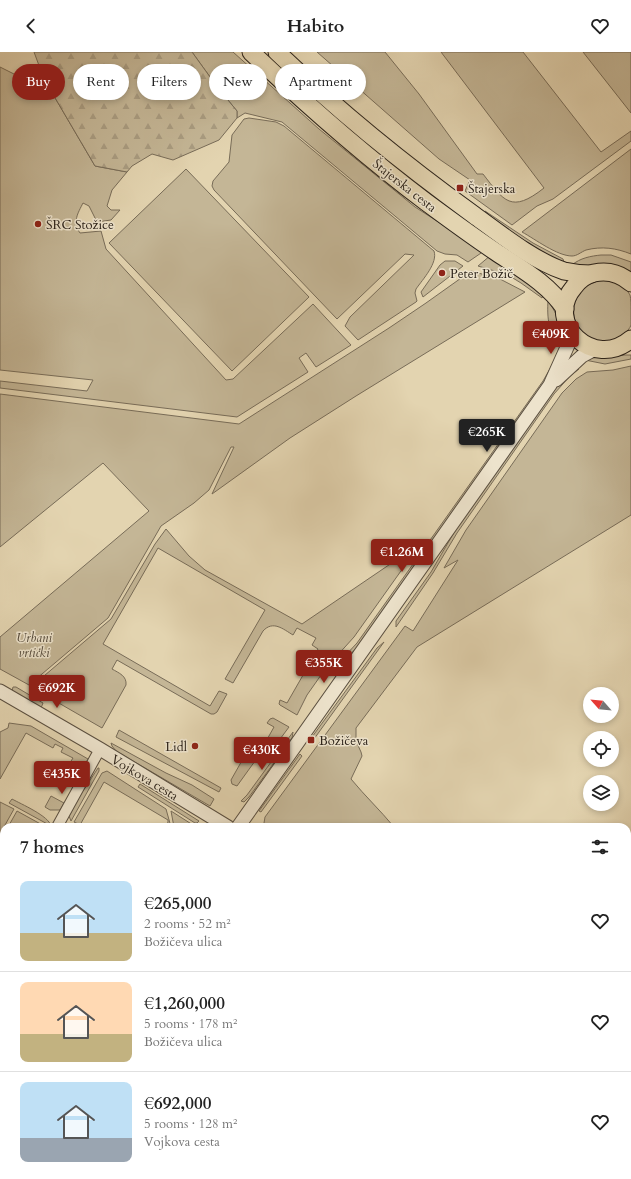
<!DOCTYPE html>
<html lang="en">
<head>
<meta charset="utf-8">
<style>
	body { margin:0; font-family:Cardo,serif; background:#f6f6f6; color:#222; height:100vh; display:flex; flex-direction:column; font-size:15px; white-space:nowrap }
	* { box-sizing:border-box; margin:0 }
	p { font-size:13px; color:#767676 }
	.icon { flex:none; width:22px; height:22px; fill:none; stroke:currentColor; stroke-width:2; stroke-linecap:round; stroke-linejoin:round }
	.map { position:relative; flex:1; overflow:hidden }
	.drawer { position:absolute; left:0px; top:771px; width:631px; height:356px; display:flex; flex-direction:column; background:#fff; border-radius:12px 12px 0 0; box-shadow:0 2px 6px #0003 }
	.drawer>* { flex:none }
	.banner { position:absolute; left:12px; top:12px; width:400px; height:36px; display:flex; gap:8px }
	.needle { width:26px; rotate:297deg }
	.controls { position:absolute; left:583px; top:635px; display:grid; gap:8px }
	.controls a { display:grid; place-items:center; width:36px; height:36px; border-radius:50%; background:#fff; box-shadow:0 2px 6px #0003; font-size:20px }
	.price { position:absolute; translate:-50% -34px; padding:0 9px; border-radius:4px; background:#8f2418; color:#fff; font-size:13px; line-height:26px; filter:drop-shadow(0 1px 2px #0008) }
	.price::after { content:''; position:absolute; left:50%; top:24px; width:12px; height:9px; margin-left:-6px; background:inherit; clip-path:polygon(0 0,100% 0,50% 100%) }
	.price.selected { background:#222; color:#fff }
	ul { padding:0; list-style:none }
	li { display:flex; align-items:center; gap:12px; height:100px; padding:0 20px }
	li+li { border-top:1px solid #e0e0e0 }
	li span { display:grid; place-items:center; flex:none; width:112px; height:80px; border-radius:8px; color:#555 }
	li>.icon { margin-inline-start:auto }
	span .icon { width:48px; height:48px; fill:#fffc; stroke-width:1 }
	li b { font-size:17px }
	h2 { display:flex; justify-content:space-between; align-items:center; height:48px; padding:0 20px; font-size:17px }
	.pill { padding:0 14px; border-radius:18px; background:#fff; box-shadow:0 2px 6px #0003; font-size:14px; line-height:36px }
	.pill.selected { background:#8f2418; color:#fff }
	header { display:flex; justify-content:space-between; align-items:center; height:52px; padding:0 20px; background:#fff; font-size:18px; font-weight:700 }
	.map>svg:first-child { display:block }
	.green { fill:#c4b696; stroke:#786c58 }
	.forest { fill:url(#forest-firs); stroke:#786c58 }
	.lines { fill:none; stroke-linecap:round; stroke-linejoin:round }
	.minor-tunnel { stroke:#beb192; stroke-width:10; stroke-dasharray:10 5; stroke-linecap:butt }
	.pedestrian-casing { stroke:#5a4f40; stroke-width:10 }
	.minor-casing { stroke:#5a4f40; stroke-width:12 }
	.tertiary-casing { stroke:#5a4f40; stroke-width:15 }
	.primary-casing { stroke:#2c231a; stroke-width:19 }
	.pedestrian { stroke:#ede3cc; stroke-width:8 }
	.minor { stroke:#ede3cc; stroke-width:10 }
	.tertiary { stroke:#ede3cc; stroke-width:13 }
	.primary { stroke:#e3d4b0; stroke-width:17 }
	.poi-dot { fill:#8f2418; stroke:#ede3cc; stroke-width:1.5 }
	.labels { text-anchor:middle; stroke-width:3; stroke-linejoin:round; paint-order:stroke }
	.street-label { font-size:13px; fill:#2c231a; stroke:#ede3cc }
	.poi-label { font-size:13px; fill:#2c231a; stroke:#ede3cc; text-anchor:start }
	.park-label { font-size:13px; font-style:italic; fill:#524839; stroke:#ede3cc }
</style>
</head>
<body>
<header><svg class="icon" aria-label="back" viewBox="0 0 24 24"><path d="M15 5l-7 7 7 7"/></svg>Habito<svg class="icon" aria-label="heart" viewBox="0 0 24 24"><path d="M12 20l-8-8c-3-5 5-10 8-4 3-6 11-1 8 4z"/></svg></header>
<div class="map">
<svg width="631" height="1127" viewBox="0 0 631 1127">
	<defs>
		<pattern id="forest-firs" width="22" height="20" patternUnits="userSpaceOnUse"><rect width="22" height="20" fill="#c4b696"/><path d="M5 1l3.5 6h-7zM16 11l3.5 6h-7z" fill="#a99c81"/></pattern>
	</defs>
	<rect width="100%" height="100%" fill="#e3d4b0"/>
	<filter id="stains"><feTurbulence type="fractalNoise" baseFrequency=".005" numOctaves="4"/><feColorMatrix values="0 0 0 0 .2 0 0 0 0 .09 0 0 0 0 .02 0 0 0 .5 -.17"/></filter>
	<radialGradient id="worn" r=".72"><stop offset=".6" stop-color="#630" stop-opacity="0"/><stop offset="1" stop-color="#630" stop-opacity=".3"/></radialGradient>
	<!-- green -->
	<g class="green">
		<polygon points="192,0 233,0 319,77 415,155 484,199 468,210 457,203 445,202 437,199 282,70 245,61 237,66 237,59 218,36"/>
		<path d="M317 0H385L419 42 477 122H483C504 149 511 162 544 136L441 0H523L601 100 631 79V89L553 147 537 154 512 173 465 139 470 128 439 107Z"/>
		<polygon points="583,0 631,0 631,61"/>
		<path d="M0 15 24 27 23 31 31 35 44 27 95 114 127 120 112 138 107 154 111 158H120L111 168 97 170 89 154 83 151C78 161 72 170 80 181L101 179 106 197 226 328 233 327 313 252 351 293 316 315 306 301 299 306 308 320 237 365 0 336V329L87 339 93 328 0 318Z"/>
		<path d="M249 66 276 70 284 74 434 199C438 211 423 227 416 237L415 241 417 249 416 250 358 288 345 274 350 265 414 203 405 202 337 267 214 138 212 134 213 129 229 110 232 83 244 67Z"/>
		<path d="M631 97V202C616 196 602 194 586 198 581 200 577 204 572 204 557 204 535 187 522 180Z"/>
		<polygon points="186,117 309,245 232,319 109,191"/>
		<polygon points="485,159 533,191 563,207 564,210 549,205 505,178"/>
		<polygon points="491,203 509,215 543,243 542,246 521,231 508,223 478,214"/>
		<path d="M601 203H611L631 210V221L572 213C580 206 591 204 601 203Z"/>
		<polygon points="445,209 455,209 463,214 423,245 421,240 440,213"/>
		<polygon points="471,219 500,227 525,240 356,344 290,386 212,442 234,395 231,395 209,438 194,451 161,474 108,566 29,633 0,617 0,585 149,459 103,411 0,495 0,342 239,372 389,276 426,251"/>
		<path d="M601 228C612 228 625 233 630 243 631 247 631 253 631 258 631 263 631 269 631 273 629 280 618 286 612 288 609 289 606 289 603 289 567 289 562 236 601 228Z"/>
		<path d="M548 249C558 262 562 277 562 294 548 284 547 264 548 249Z"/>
		<path d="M624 303H631V307L605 312 585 308C595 304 611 305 624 303Z"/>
		<polygon points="555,308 549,324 360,592 333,621 331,619 357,591 543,329"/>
		<path d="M631 314V463L417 595 356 676V689L361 700 362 704 351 727C365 744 380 758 394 775H267L264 771 265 765 405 574 413 579 458 508 444 516 466 478 562 341 576 327 587 320 613 318Z"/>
		<polygon points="575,315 579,317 570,324 554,342 457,481 433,521 396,575 396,569 431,520 459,472 551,341"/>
		<path d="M166 477 189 504 205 518 302 572 405 502H413L354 585 326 616 307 643 297 663 280 653 279 652 280 648 287 651 318 597 312 593 316 586 297 576 293 583C283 577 273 568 263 579L233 631 225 627 265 558 158 496 103 592 210 654 219 639 227 642 217 660 214 662H211L117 608 112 617C119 621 127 624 126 633L102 676 31 635 111 567 155 492Z"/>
		<polygon points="384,590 314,687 312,685 377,596"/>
		<polygon points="13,635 16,635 43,651 41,656 12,639"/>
		<polygon points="273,666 289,675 263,710 256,707 274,675 267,671 270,667"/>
		<polygon points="9,671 31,674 88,707 79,724 66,717 73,706 61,700 63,696 55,692 53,696 26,681 0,727 0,680 8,676"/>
		<polygon points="119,678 221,736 219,740 116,685"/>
		<polygon points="293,680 292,686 249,745 244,750 241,749 247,743"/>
		<polygon points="111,691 166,721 192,733 214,747 210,754 116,699 112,694"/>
		<polygon points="300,702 302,704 261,760 259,759"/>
		<polygon points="244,705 247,705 255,709 237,734 232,732 231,728"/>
		<polygon points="98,716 99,716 99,719 71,769 69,764 79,743 85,736"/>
		<polygon points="107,719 166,757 171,775 166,775 168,770 168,768 104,730 80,773 74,770 102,721"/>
		<polygon points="140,732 199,769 197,771 195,771 138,735"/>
		<polygon points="51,744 64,751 60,758 50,758 45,755"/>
		<path d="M12 747C21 752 49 764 51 774L9 751Z"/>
		<polygon points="0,750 14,757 0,782"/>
		<polygon points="17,759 46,775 8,775"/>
		<polygon points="171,759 193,773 193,775 174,775"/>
		<polygon points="631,852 631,920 627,925 627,854"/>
	</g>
	<!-- forest -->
	<polygon class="forest" points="34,0 192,0 218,36 237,59 237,66 219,88 173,108 152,102 132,114 127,120 95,114 44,27"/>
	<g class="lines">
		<!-- minor-tunnel -->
		<polyline class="minor-tunnel" points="0,874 4,867"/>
		<defs>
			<polyline id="pedestrian" points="506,1124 507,1123"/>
			<g id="minor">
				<polyline points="57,775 100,697"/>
				<polyline points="272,1127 275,1123"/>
			</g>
			<g id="tertiary">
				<polyline points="556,328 582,304 595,297"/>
				<polyline points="0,639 100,697 228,775"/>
				<polyline points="238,775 550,333 568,293 569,276"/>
				<polyline points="627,1008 631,1010"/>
				<polyline points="0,1099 4,1094"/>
			</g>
			<g id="primary">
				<path d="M251 0C307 53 365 104 426 150 449 167 472 184 496 200 520 216 549 232 565 257"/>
				<path d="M277 0C338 59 405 113 474 163 500 182 534 209 564 219 573 221 582 222 591 222"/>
				<path d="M631 231C621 222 608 218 594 221 586 223 579 228 574 235 543 271 594 319 631 287"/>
			</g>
		</defs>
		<!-- pedestrian casing -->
		<use href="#pedestrian" class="pedestrian-casing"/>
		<!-- minor casing -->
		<use href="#minor" class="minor-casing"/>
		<!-- tertiary casing -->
		<use href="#tertiary" class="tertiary-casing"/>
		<!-- primary casing -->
		<use href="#primary" class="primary-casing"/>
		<!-- pedestrian -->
		<use href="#pedestrian" class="pedestrian"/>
		<!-- minor -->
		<use href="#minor" class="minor"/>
		<!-- tertiary -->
		<use href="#tertiary" class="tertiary"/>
		<!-- primary -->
		<use href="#primary" class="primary"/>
	</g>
	<!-- markers -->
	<g class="poi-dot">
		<rect x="456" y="132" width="8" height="8" rx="2"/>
		<circle cx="38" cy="172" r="4"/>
		<circle cx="442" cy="221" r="4"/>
		<rect x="307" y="684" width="8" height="8" rx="2"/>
		<circle cx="195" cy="694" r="4"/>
	</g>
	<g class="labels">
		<!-- street labels -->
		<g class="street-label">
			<text transform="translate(405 133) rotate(38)" y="5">Štajerska cesta</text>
			<text transform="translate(145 725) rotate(31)" y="5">Vojkova cesta</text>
		</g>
		<!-- poi labels -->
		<g class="poi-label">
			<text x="468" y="141">Štajerska</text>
			<text x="46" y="177">ŠRC Stožice</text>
			<text x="450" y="226">Peter Božič</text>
			<text x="319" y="693">Božičeva</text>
			<text x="187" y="699" text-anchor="end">Lidl</text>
		</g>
		<!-- park labels -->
		<g class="park-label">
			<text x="34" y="590">Urbani<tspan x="34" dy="15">vrtički</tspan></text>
		</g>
	</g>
	<rect width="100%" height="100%" filter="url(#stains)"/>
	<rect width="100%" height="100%" fill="url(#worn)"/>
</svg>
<div class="controls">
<a><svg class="needle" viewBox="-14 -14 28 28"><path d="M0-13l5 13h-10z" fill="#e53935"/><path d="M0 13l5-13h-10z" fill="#767676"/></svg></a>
<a><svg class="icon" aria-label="locate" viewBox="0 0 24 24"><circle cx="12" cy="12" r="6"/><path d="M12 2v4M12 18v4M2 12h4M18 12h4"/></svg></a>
<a><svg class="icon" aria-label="layers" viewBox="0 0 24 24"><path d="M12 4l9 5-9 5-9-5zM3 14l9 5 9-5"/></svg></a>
</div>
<b class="price" style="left:551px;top:303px">€409K</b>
<b class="price selected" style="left:487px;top:401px">€265K</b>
<b class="price" style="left:402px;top:521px">€1.26M</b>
<b class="price" style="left:324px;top:632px">€355K</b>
<b class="price" style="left:57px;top:657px">€692K</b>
<b class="price" style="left:262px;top:719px">€430K</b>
<b class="price" style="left:62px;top:743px">€435K</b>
<div class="banner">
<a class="pill selected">Buy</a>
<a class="pill">Rent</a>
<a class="pill">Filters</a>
<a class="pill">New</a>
<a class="pill">Apartment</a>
</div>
<section class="drawer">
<h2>7 homes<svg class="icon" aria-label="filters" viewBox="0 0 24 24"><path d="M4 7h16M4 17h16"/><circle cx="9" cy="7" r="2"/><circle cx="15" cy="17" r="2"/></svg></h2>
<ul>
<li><span style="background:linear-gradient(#bfe0f5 65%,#c2b280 0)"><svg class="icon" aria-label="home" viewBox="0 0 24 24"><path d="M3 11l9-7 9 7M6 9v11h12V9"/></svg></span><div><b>€265,000</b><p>2 rooms · 52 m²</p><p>Božičeva ulica</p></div><svg class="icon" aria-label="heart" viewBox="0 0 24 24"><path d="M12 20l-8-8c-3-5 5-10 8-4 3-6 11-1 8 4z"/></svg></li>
<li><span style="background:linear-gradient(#ffd9b3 65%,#c2b280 0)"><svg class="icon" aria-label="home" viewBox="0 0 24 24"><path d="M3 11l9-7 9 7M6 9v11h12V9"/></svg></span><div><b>€1,260,000</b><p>5 rooms · 178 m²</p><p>Božičeva ulica</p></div><svg class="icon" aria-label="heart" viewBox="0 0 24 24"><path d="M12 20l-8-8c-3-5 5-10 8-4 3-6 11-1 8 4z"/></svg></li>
<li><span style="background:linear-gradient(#bfe0f5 70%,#9aa5b1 0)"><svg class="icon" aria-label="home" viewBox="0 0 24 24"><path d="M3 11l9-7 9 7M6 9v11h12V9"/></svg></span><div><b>€692,000</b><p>5 rooms · 128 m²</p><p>Vojkova cesta</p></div><svg class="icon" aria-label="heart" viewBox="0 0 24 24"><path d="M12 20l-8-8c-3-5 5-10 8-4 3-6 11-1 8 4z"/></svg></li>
</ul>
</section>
</div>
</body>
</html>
